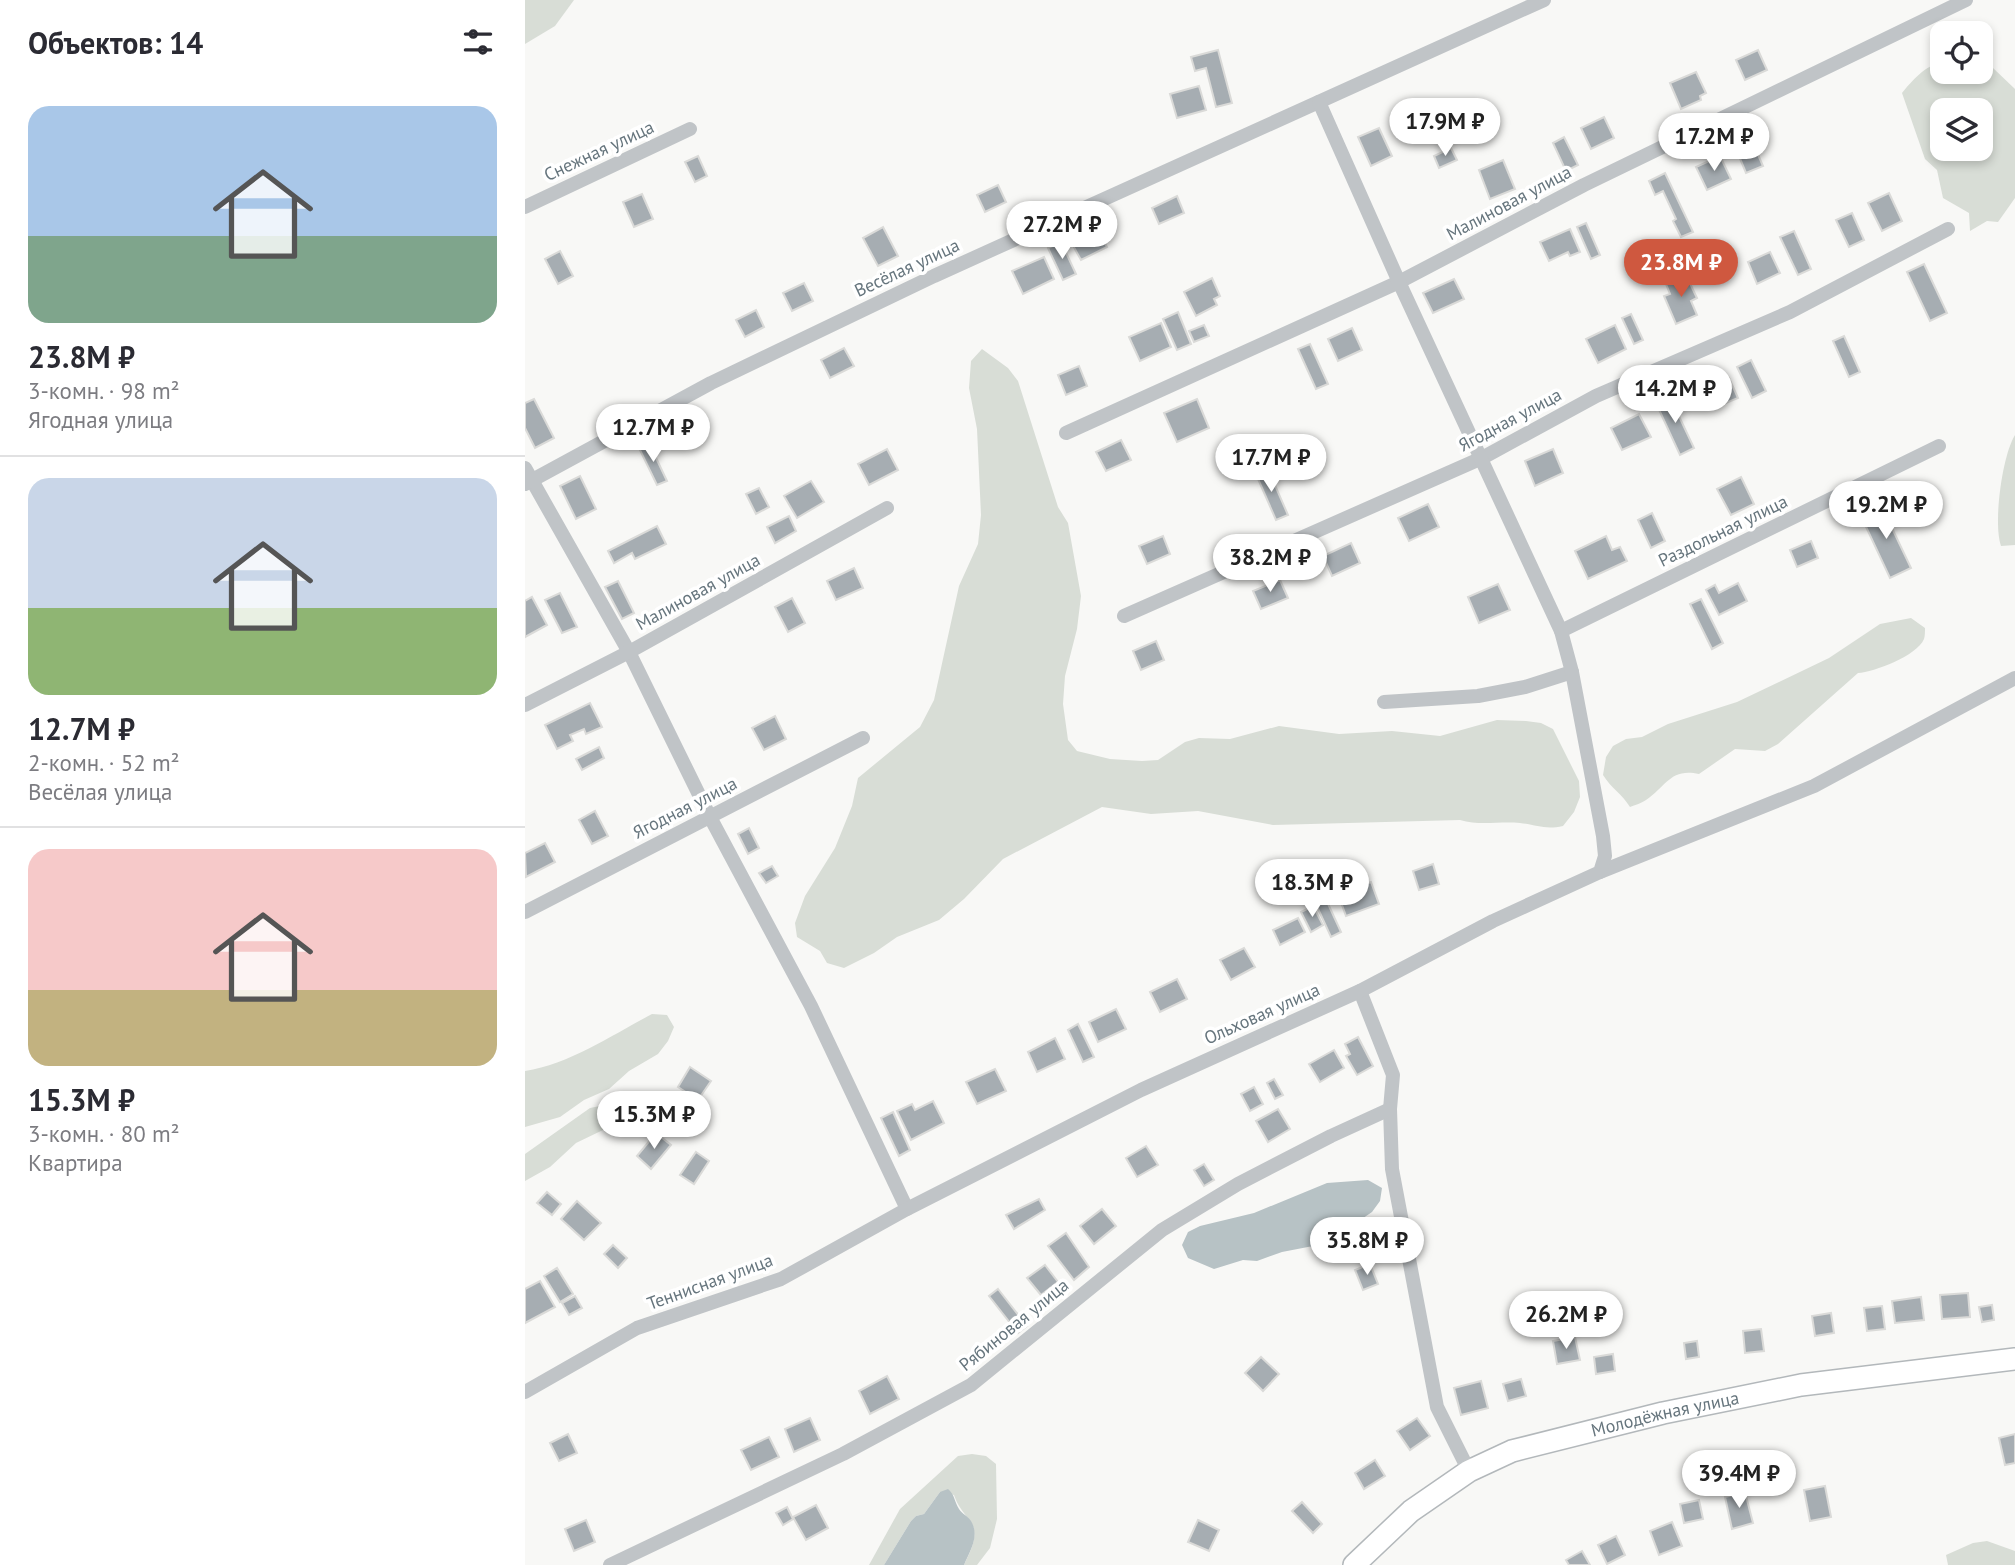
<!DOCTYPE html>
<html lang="ru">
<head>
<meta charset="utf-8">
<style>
	body { margin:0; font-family:"PT Sans",sans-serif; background:#f2f2f3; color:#2b2b33; height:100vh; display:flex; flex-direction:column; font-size:26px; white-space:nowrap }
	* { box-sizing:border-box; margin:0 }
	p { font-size:23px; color:#7c7c81 }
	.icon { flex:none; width:38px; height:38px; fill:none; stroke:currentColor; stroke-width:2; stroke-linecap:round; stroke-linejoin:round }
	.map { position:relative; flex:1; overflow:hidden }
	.details { display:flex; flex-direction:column; background:#fff; width:525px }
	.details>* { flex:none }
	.tools { position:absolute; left:1405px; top:21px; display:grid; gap:14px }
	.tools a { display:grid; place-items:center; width:63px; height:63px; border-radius:14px; background:#fff; box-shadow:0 4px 10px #0003; font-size:35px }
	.price { position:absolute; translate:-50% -60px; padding:0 16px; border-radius:24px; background:#fff; color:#222; font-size:23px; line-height:46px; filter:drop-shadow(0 2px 4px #0008) }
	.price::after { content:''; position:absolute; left:50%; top:42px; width:21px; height:16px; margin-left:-10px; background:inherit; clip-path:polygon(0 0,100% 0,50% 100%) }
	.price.on { background:#cf583f; color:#fff }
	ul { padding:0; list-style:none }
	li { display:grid; align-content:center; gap:14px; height:371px; padding:0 28px }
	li+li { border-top:2px solid #e1e1e2 }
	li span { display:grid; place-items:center; height:217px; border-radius:21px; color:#555 }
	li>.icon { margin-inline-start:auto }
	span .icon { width:126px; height:126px; fill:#fffc; stroke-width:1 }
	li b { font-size:30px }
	h2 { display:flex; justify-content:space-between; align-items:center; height:84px; padding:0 28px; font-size:30px }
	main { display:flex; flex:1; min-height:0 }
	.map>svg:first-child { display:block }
	.green { fill:#d8ddd6; fill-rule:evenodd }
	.water { fill:#b7c2c5 }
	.building { fill:#a6adb2; stroke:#dadad8; stroke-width:2 }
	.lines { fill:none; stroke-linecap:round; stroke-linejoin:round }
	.secondary-casing { stroke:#b3b8bb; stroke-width:24 }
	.street { stroke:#c0c4c7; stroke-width:14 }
	.secondary { stroke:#fff; stroke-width:21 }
	.labels { text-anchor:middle; stroke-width:7; stroke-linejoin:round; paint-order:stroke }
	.street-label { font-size:18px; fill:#66757d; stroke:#fff }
</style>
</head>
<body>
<main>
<section class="details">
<h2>Объектов: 14<svg class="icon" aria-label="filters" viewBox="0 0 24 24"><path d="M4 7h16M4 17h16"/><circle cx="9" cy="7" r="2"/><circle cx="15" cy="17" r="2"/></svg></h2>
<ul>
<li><span style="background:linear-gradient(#a9c7e8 60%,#7fa58c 0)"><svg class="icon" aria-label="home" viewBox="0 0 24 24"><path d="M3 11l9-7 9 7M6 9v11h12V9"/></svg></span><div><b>23.8M ₽</b><p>3-комн. · 98 m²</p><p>Ягодная улица</p></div></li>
<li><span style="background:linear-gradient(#c9d6e8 60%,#8fb573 0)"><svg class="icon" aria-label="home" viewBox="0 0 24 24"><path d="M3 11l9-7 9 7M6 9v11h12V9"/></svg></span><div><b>12.7M ₽</b><p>2-комн. · 52 m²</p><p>Весёлая улица</p></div></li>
<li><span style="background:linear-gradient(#f6c9c9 65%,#c2b280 0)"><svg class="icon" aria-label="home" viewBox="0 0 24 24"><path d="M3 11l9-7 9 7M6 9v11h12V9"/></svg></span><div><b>15.3M ₽</b><p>3-комн. · 80 m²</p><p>Квартира</p></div></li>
</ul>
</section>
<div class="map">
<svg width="1490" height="1565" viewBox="0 0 1490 1565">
	<rect width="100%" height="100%" fill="#f8f8f6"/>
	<!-- green -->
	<g class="green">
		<polygon points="0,0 49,0 30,26 0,44"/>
		<path d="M1456 61 1468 68 1490 89V198L1473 222 1462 221 1445 231 1444 213 1418 198 1412 170 1400 159 1377 93C1387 81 1401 64 1417 63L1418 72H1456ZM1418 110H1456V149H1418Z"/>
		<path d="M457 349 483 368 493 381 533 507 543 523 556 596 552 629 540 676 538 704 543 740 552 751 585 759 617 761 633 760 660 742 674 738 705 739 754 726 814 734 867 731 915 736 972 720 1001 721 1016 723 1028 729 1054 781 1055 797 1049 812 1038 826C1020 830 1012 825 995 823 974 821 955 826 935 820L748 825 673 811 626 814 577 807 478 859 439 899 414 920 372 937 349 953 319 968 302 963 295 951 272 937 270 923 280 896 310 848 327 806 333 778 395 727 409 700 434 586 453 544 456 515 452 429 444 388 446 361Z"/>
		<path d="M1490 435V545L1476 546C1468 523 1477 456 1490 435Z"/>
		<path d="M1386 618 1400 628C1400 631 1400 636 1399 639 1392 656 1349 672 1333 673L1253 744 1240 751 1210 749 1174 774C1145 768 1142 786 1121 800 1117 803 1110 805 1105 807 1097 794 1086 788 1078 775L1081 757 1088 746 1101 739 1117 737 1143 724 1212 702 1304 658 1355 624Z"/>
		<path d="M127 1014 142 1015 149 1027 143 1041 133 1054 104 1071 84 1089 59 1100 35 1117 0 1127V1071C45 1064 87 1035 127 1014Z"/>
		<polygon points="80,1105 87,1118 78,1130 51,1143 25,1167 0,1181 0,1154 65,1108"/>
		<path d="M447 1454 461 1456 471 1464 472 1519 465 1548 452 1565H439C446 1550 456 1533 443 1518 436 1509 433 1506 429 1495L415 1492 399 1514 391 1516 386 1521 359 1565H344L375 1509 433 1456Z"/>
		<polygon points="1462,1541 1490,1551 1490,1565 1423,1565 1421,1555 1448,1543"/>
	</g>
	<!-- water -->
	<g class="water">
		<polygon points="843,1180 857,1188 855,1201 847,1212 825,1227 788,1246 757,1252 732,1261 718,1260 689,1269 663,1258 657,1245 663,1232 675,1226 729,1213 802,1183"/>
		<path d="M423 1489C430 1495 429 1501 434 1509 437 1514 443 1516 446 1521 455 1536 445 1551 439 1565H359L386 1521 391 1516 399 1514 415 1492Z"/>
	</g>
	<!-- building -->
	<g class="building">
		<polygon points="693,50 707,103 691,107 681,68 670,71 666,57"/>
		<polygon points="1233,50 1242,70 1220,80 1211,60"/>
		<polygon points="1171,72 1181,93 1175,96 1176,100 1156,109 1145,83"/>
		<polygon points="674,86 681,110 652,118 645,94"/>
		<polygon points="1079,117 1089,138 1066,149 1056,128"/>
		<polygon points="854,128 867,156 846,166 833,137"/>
		<polygon points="1039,137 1053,165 1041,171 1028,143"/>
		<polygon points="1227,141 1238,166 1221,173 1211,149"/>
		<polygon points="926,148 932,160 914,168 909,156"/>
		<polygon points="173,156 182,176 170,182 160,162"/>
		<polygon points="1195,156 1206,179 1182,190 1171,167"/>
		<polygon points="978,160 990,189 965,199 954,170"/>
		<polygon points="1140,173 1168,232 1156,237 1148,221 1151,219 1138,191 1130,195 1124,181"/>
		<polygon points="473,185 481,202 460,212 452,195"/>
		<polygon points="1364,193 1377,221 1357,231 1343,203"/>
		<polygon points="117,194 128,219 109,227 98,202"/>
		<polygon points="652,196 659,213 634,224 627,208"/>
		<polygon points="1327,213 1339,240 1324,247 1311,220"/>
		<polygon points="1061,223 1075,255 1066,259 1052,227"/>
		<polygon points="358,227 373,256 353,266 338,238"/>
		<polygon points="573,229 582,247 556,260 546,242"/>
		<polygon points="1045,229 1055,252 1045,256 1043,252 1024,261 1015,242"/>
		<polygon points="1269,231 1286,269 1273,275 1255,237"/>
		<polygon points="536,242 551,274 538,280 523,248"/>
		<polygon points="35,251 48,276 33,284 20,259"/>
		<polygon points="1245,252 1255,273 1232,284 1223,262"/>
		<polygon points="519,257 529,279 498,294 487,271"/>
		<polygon points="1399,264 1422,313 1405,321 1382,272"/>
		<polygon points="1161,275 1172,298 1166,301 1172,315 1151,324 1139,296 1145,294 1141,284"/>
		<polygon points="687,278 695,296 689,299 692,305 671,316 659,292"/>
		<polygon points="929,279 939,299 908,313 898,293"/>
		<polygon points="279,283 288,301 267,311 258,293"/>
		<polygon points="231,310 239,327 220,337 211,320"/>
		<polygon points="653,312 666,344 652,350 638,319"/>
		<polygon points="1106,314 1118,340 1109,344 1097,318"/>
		<polygon points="636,323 646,347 615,361 604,337"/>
		<polygon points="679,325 684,336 669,342 664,331"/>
		<polygon points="1090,325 1101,349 1073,363 1061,339"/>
		<polygon points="827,328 837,350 813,361 803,339"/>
		<polygon points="1319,336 1335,372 1324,377 1308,341"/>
		<polygon points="785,344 803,384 791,389 773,349"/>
		<polygon points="319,348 329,366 305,378 296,360"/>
		<polygon points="1226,360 1241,391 1227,398 1212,367"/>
		<polygon points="554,366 562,386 541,395 533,375"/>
		<polygon points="1204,378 1213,398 1189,408 1180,389"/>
		<polygon points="1144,395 1169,448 1155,455 1130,401"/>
		<polygon points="9,399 29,438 10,448 0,428 0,403"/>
		<polygon points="672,399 684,428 652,442 639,413"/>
		<polygon points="1114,414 1126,437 1097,450 1086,428"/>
		<polygon points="596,440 606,460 581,471 571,452"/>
		<polygon points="124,443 142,481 132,485 114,448"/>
		<polygon points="362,449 373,470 344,485 333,464"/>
		<polygon points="1028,449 1038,473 1010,486 1000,461"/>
		<polygon points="742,467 763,515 751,520 730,472"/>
		<polygon points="55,476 71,509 51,519 35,486"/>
		<polygon points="1216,477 1229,504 1206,515 1192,489"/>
		<polygon points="286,481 299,502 272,518 259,496"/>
		<polygon points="234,488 244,507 231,514 221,494"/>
		<polygon points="903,504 914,527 884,541 873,518"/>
		<polygon points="1356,505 1386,568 1365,578 1335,514"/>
		<polygon points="1127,513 1140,541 1126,548 1113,520"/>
		<polygon points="264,516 271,531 250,543 242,527"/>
		<polygon points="132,526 141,544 110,559 107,553 89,563 83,551"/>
		<polygon points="638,536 645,554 622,564 614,546"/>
		<polygon points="1081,536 1087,550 1095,547 1102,561 1063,579 1050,551"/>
		<polygon points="1286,541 1293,558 1272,567 1265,550"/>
		<polygon points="826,543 835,563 807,576 798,556"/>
		<polygon points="329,568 338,588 311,600 302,581"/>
		<polygon points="755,580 763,598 736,609 728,591"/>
		<polygon points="93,581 109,613 97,619 80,587"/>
		<polygon points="1213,583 1222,601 1194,615 1181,590 1190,585 1194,593"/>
		<polygon points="973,584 985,610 954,623 943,597"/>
		<polygon points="35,593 52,627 37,633 20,600"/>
		<polygon points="7,597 22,625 0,637 0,601"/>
		<polygon points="267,598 280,623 263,632 250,607"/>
		<polygon points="1176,599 1198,643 1187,649 1165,604"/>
		<polygon points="631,641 639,660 616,670 608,651"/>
		<polygon points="65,703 77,727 61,734 59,729 45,735 48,741 32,749 20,725"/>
		<polygon points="250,716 261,739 239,750 227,728"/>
		<polygon points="74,747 79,758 57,770 51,759"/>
		<polygon points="70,811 83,836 67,844 54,820"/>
		<polygon points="224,828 234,848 223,854 213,834"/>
		<polygon points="20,843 30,862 1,877 0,853"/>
		<polygon points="908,864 914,884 894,890 888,871"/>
		<polygon points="247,866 253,876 241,883 234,873"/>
		<polygon points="846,882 854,904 821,916 813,894"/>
		<polygon points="799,895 816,932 806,937 789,900"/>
		<polygon points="788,906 798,925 786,932 776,912"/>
		<polygon points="773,918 780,932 755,945 748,930"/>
		<polygon points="719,948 730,967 706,980 695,960"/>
		<polygon points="652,979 662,999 635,1012 625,992"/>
		<polygon points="591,1009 601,1029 573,1042 564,1022"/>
		<polygon points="553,1024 569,1057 558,1062 543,1030"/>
		<polygon points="833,1037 848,1066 832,1075 821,1056 825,1054 820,1044"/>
		<polygon points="530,1038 540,1059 512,1072 503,1052"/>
		<polygon points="809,1050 819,1068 795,1082 784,1064"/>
		<polygon points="165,1067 186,1081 173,1100 153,1087"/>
		<polygon points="470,1069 481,1091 452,1104 441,1082"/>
		<polygon points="749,1079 758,1095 750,1099 742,1083"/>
		<polygon points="729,1087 738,1104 725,1111 716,1094"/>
		<polygon points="408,1101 419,1123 386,1140 372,1111 387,1104 390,1110"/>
		<polygon points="753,1109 765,1129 743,1142 731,1121"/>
		<polygon points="368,1112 385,1150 374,1156 356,1118"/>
		<polygon points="131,1133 146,1145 126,1169 112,1156"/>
		<polygon points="621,1146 633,1165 612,1177 601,1158"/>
		<polygon points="171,1152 184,1161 169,1184 155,1175"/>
		<polygon points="679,1164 689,1180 679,1186 669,1170"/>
		<polygon points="22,1192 36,1204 27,1215 12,1203"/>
		<polygon points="514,1199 520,1210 489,1229 481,1215"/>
		<polygon points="52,1201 76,1223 59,1240 36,1219"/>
		<polygon points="577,1209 591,1226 569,1244 555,1226"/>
		<polygon points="541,1233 564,1267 549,1280 523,1246"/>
		<polygon points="88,1245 102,1258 93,1268 79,1254"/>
		<polygon points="845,1264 853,1284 838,1290 830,1270"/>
		<polygon points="520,1265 533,1282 516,1295 502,1278"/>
		<polygon points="32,1268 48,1294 35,1302 19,1276"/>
		<polygon points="15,1281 30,1307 0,1323 0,1289"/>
		<polygon points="473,1289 502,1326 493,1333 464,1296"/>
		<polygon points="1443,1293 1445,1317 1417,1319 1415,1295"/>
		<polygon points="50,1296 57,1308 44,1315 37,1303"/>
		<polygon points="1396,1297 1399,1320 1370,1323 1367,1301"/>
		<polygon points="1467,1305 1469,1320 1457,1322 1454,1307"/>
		<polygon points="1357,1306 1360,1329 1342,1331 1339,1308"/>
		<polygon points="1306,1313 1309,1333 1290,1336 1287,1316"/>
		<polygon points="1236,1329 1239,1351 1220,1353 1218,1331"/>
		<polygon points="1050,1337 1055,1360 1032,1364 1028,1341"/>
		<polygon points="1172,1341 1174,1357 1161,1359 1159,1343"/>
		<polygon points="1088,1354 1090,1371 1071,1374 1069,1357"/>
		<polygon points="736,1357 754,1374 738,1391 720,1373"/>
		<polygon points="362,1376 374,1399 345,1414 334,1391"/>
		<polygon points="996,1379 1001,1396 983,1401 978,1384"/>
		<polygon points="956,1381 963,1408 936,1415 929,1388"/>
		<polygon points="285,1418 295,1440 269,1452 260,1429"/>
		<polygon points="892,1418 905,1436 885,1450 872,1431"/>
		<polygon points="43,1434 52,1453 34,1461 25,1443"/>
		<polygon points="1490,1434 1490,1463 1480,1465 1474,1438"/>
		<polygon points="244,1437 254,1457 226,1470 216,1450"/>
		<polygon points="850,1460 860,1476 839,1489 830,1473"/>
		<polygon points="1300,1486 1306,1517 1285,1521 1279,1490"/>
		<polygon points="1220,1492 1228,1523 1207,1529 1200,1497"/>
		<polygon points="1174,1500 1178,1519 1159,1523 1155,1504"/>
		<polygon points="777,1502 797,1524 788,1533 767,1511"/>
		<polygon points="291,1505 303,1528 281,1540 268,1517"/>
		<polygon points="262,1507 268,1519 258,1525 251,1513"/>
		<polygon points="61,1520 70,1542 49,1551 40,1529"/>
		<polygon points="673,1520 694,1530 684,1551 663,1542"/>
		<polygon points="1147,1522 1157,1546 1134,1555 1125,1531"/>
		<polygon points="1091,1536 1100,1555 1082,1564 1073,1545"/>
		<polygon points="1057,1551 1065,1565 1044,1565 1041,1560"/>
	</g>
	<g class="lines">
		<defs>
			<g id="secondary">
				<path id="s1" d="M829 1565 886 1511 944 1471 987 1451 1138 1413 1276 1385 1490 1359"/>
			</g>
		</defs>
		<!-- secondary casing -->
		<use href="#secondary" class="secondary-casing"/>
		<!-- street -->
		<g class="street">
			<polyline points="0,207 165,129"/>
			<polyline points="541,433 874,282 1059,185 1441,0"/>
			<polyline points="0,468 104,652 185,817 286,1006 382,1209"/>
			<polyline points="0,484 186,383 409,276 1019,0"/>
			<polyline points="599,616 957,458 1071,396 1265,312 1423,229"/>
			<polyline points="1036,631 1414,446"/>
			<polyline points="859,702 953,696 1000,687 1047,672"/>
			<polyline points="0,705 104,652 362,508"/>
			<polyline points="1075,872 1289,786 1490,678"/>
			<polyline points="0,912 338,738"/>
			<polyline points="835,991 868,1075 865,1109 867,1169 912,1407 944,1471"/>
			<polyline points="0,1392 112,1328 256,1279 382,1209 616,1090 835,991 968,921 1075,872 1080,856 1078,836 1047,672 1036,631 874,282 794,102"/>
			<polyline points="85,1565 318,1454 446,1385 637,1230 713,1184 806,1136 865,1109"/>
		</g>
		<!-- secondary -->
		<use href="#secondary" class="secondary"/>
	</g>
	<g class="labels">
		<!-- street labels -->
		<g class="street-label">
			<text transform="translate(74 151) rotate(-25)" y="6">Снежная улица</text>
			<text transform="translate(984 203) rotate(-28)" y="6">Малиновая улица</text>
			<text transform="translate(382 268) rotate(-25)" y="6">Весёлая улица</text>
			<text transform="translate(985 420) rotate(-28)" y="6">Ягодная улица</text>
			<text transform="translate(1198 531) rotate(-26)" y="6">Раздольная улица</text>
			<text transform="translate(173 592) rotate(-29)" y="6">Малиновая улица</text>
			<text transform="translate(160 808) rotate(-27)" y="6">Ягодная улица</text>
			<text transform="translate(737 1014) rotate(-24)" y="6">Ольховая улица</text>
			<text transform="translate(185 1282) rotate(-20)" y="6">Теннисная улица</text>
			<text transform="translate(489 1325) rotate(-39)" y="6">Рябиновая улица</text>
			<text dy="6" stroke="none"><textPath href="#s1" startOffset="354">Молодёжная улица</textPath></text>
		</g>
	</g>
</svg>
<div class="tools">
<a><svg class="icon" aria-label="locate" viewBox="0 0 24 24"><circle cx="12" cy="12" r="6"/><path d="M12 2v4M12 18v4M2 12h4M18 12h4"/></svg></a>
<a><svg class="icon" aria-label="layers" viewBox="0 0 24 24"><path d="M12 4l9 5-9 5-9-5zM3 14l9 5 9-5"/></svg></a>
</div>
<b class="price" style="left:920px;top:158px">17.9M ₽</b>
<b class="price" style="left:1189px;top:173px">17.2M ₽</b>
<b class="price" style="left:537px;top:261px">27.2M ₽</b>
<b class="price on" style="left:1156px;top:299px">23.8M ₽</b>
<b class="price" style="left:1150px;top:425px">14.2M ₽</b>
<b class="price" style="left:128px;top:464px">12.7M ₽</b>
<b class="price" style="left:746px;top:494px">17.7M ₽</b>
<b class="price" style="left:1361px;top:541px">19.2M ₽</b>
<b class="price" style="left:745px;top:594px">38.2M ₽</b>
<b class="price" style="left:787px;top:919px">18.3M ₽</b>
<b class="price" style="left:129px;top:1151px">15.3M ₽</b>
<b class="price" style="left:842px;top:1277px">35.8M ₽</b>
<b class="price" style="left:1041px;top:1351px">26.2M ₽</b>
<b class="price" style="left:1214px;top:1510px">39.4M ₽</b>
</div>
</main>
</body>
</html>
